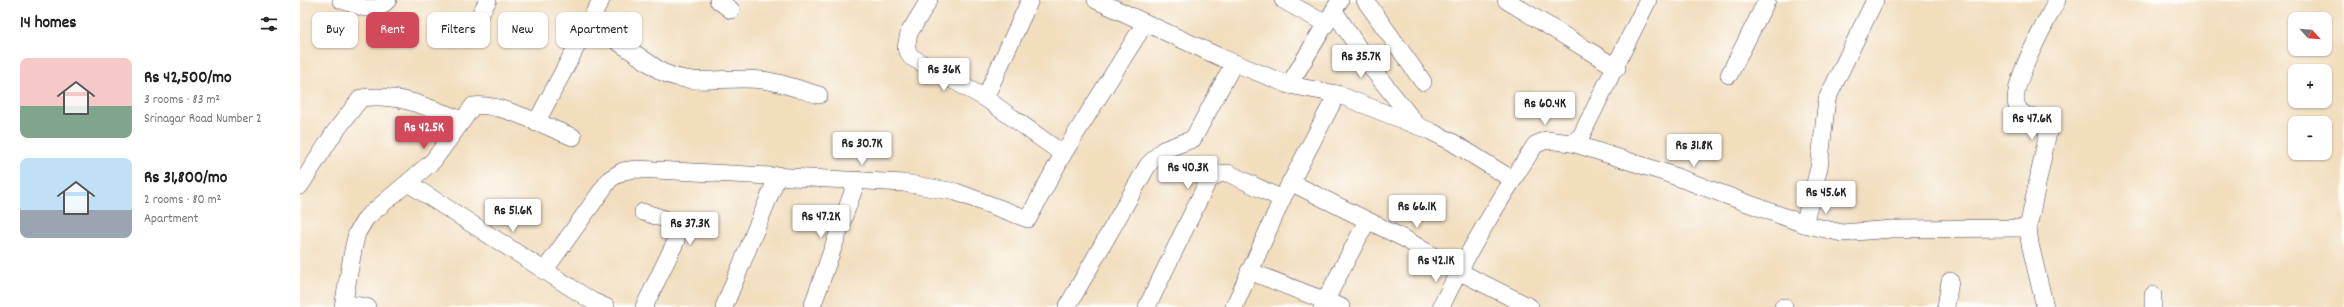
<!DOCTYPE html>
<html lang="en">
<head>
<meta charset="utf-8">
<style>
	body { margin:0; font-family:Dekko,sans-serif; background:#f2f2f2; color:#222; height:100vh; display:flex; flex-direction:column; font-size:15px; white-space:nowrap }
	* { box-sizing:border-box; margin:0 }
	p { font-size:13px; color:#767676 }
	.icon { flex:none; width:22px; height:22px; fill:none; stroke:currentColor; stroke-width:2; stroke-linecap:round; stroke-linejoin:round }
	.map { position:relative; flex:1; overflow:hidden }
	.drawer { display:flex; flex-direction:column; background:#fff; width:300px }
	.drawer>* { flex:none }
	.guide { position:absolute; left:12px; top:12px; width:380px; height:36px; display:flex; gap:8px }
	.needle { width:26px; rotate:116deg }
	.tools { position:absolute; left:1988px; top:12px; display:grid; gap:8px }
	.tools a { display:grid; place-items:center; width:44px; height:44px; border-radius:8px; background:#fff; box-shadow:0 1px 3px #0004; font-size:20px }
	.price { position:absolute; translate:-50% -34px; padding:0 9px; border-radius:4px; background:#fff; color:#222; font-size:13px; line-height:26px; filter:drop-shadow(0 1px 2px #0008) }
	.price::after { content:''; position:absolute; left:50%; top:24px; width:12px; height:9px; margin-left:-6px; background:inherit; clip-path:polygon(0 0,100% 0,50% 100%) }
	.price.current { background:#d1495b; color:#fff }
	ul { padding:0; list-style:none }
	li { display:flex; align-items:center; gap:12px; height:100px; padding:0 20px }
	li span { display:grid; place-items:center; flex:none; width:112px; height:80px; border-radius:8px; color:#555 }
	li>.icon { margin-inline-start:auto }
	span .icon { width:48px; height:48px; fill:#fffc; stroke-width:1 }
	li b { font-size:17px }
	h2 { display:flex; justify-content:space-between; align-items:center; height:48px; padding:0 20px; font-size:17px }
	.tag { padding:0 14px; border-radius:8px; background:#fff; box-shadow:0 1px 3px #0004; font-size:14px; line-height:36px }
	.tag.current { background:#d1495b; color:#fff }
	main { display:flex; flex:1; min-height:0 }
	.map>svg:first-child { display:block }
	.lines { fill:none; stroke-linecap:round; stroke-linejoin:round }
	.minor-casing { stroke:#413e4e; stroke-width:18 }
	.minor { stroke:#fff; stroke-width:17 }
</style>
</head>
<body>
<main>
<section class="drawer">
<h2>14 homes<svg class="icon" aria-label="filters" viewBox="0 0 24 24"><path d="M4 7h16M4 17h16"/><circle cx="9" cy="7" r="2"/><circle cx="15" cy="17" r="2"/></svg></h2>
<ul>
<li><span style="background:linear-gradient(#f6c9c9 60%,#7fa58c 0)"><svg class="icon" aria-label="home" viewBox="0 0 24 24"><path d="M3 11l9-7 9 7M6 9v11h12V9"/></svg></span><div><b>Rs 42,500/mo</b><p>3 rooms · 83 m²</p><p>Srinagar Road Number 2</p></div></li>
<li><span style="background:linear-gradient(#bfe0f5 65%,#9aa5b1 0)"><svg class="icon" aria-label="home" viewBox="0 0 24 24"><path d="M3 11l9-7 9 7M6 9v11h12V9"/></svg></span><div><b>Rs 31,800/mo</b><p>2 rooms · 80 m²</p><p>Apartment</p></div></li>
</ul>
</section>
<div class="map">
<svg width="2044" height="307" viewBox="0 0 2044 307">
	<rect width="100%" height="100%" fill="#fdfcf7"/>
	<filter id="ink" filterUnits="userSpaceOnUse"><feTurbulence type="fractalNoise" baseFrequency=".025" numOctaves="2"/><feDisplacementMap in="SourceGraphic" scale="8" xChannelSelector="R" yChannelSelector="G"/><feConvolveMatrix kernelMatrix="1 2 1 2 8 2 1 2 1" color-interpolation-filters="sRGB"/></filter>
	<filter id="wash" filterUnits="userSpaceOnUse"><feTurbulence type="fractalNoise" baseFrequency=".012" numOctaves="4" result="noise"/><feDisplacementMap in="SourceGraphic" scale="16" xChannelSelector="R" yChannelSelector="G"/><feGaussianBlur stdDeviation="0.9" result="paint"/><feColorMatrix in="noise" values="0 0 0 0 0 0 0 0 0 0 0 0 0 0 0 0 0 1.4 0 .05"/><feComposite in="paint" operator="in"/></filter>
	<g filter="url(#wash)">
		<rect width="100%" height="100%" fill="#f2ddbd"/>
	</g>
	<g filter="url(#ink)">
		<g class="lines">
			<defs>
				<g id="minor">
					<polyline points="41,0 65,8 79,8 88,0"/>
					<polyline points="418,0 431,10"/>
					<polyline points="629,0 609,33 606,48 611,57 685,98 763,154"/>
					<polyline points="796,0 922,58 989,85 1037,94 1130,131 1152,142 1213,180"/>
					<polyline points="983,0 1026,24"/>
					<polyline points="1065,0 1123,82"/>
					<polyline points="1206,0 1317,68"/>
					<polyline points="1034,11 1073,70 1117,125"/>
					<path d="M289 22 362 72C397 88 427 75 462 80 481 82 501 90 519 95"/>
					<polyline points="172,29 188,0"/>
					<polyline points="1429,75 1467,0"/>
					<polyline points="989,85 1040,0"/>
					<polyline points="685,98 730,0"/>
					<polyline points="236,123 301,0"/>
					<polyline points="1272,143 1366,173 1504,224 1542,233 1592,229 1728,228"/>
					<polyline points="990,182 1105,239 1158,271 1230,307"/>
					<polyline points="108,183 292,301 306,307"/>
					<path d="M0 186 34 133 61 98C98 93 128 107 162 120"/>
					<polyline points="343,212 371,221 377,228 376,241 344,307"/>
					<polyline points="1504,224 1519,168 1527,99 1575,0"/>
					<polyline points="244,271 310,179 323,171 336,169 604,183 656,192 728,219 763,154 845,23"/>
					<polyline points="949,271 1041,307"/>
					<polyline points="44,303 67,307"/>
					<path d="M43 307 53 250 57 233 66 218 133 161 173 106C200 102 246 127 273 137"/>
					<polyline points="424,307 478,175"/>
					<polyline points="512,307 557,180"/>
					<polyline points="767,307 848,165 863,150 893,139 934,63"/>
					<path d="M847 307 907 183C913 176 918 173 928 173L982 199"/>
					<polyline points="934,307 982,199 1037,94"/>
					<polyline points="1022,307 1067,221"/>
					<path d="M1141 307C1168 250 1201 198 1235 145L1246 140 1272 143 1281 136 1348 0"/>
					<polyline points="1483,307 1484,307"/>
					<polyline points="1646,307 1650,281"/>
					<path d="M1745 307 1730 244 1728 228 1748 132C1740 115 1724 119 1718 108 1706 91 1748 19 1757 0"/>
					<polyline points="1853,307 1853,295"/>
				</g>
			</defs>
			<!-- minor casing -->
			<use href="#minor" class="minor-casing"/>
			<!-- minor -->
			<use href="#minor" class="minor"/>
		</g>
	</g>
</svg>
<div class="tools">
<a><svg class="needle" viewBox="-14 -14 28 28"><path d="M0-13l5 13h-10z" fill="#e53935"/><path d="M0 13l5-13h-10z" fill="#767676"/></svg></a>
<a>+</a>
<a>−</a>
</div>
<b class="price" style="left:1061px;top:79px">Rs 35.7K</b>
<b class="price" style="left:644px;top:92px">Rs 36K</b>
<b class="price" style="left:1245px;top:126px">Rs 60.4K</b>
<b class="price" style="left:1732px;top:141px">Rs 47.6K</b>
<b class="price current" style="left:124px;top:150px">Rs 42.5K</b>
<b class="price" style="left:562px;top:166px">Rs 30.7K</b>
<b class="price" style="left:1394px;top:168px">Rs 31.8K</b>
<b class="price" style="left:888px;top:190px">Rs 40.3K</b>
<b class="price" style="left:1526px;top:215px">Rs 45.6K</b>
<b class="price" style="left:1117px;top:229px">Rs 66.1K</b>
<b class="price" style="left:213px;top:233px">Rs 51.6K</b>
<b class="price" style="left:521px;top:239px">Rs 47.2K</b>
<b class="price" style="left:390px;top:246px">Rs 37.3K</b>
<b class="price" style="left:1136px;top:283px">Rs 42.1K</b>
<div class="guide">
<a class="tag">Buy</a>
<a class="tag current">Rent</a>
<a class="tag">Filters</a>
<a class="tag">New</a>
<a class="tag">Apartment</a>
</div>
</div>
</main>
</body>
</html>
